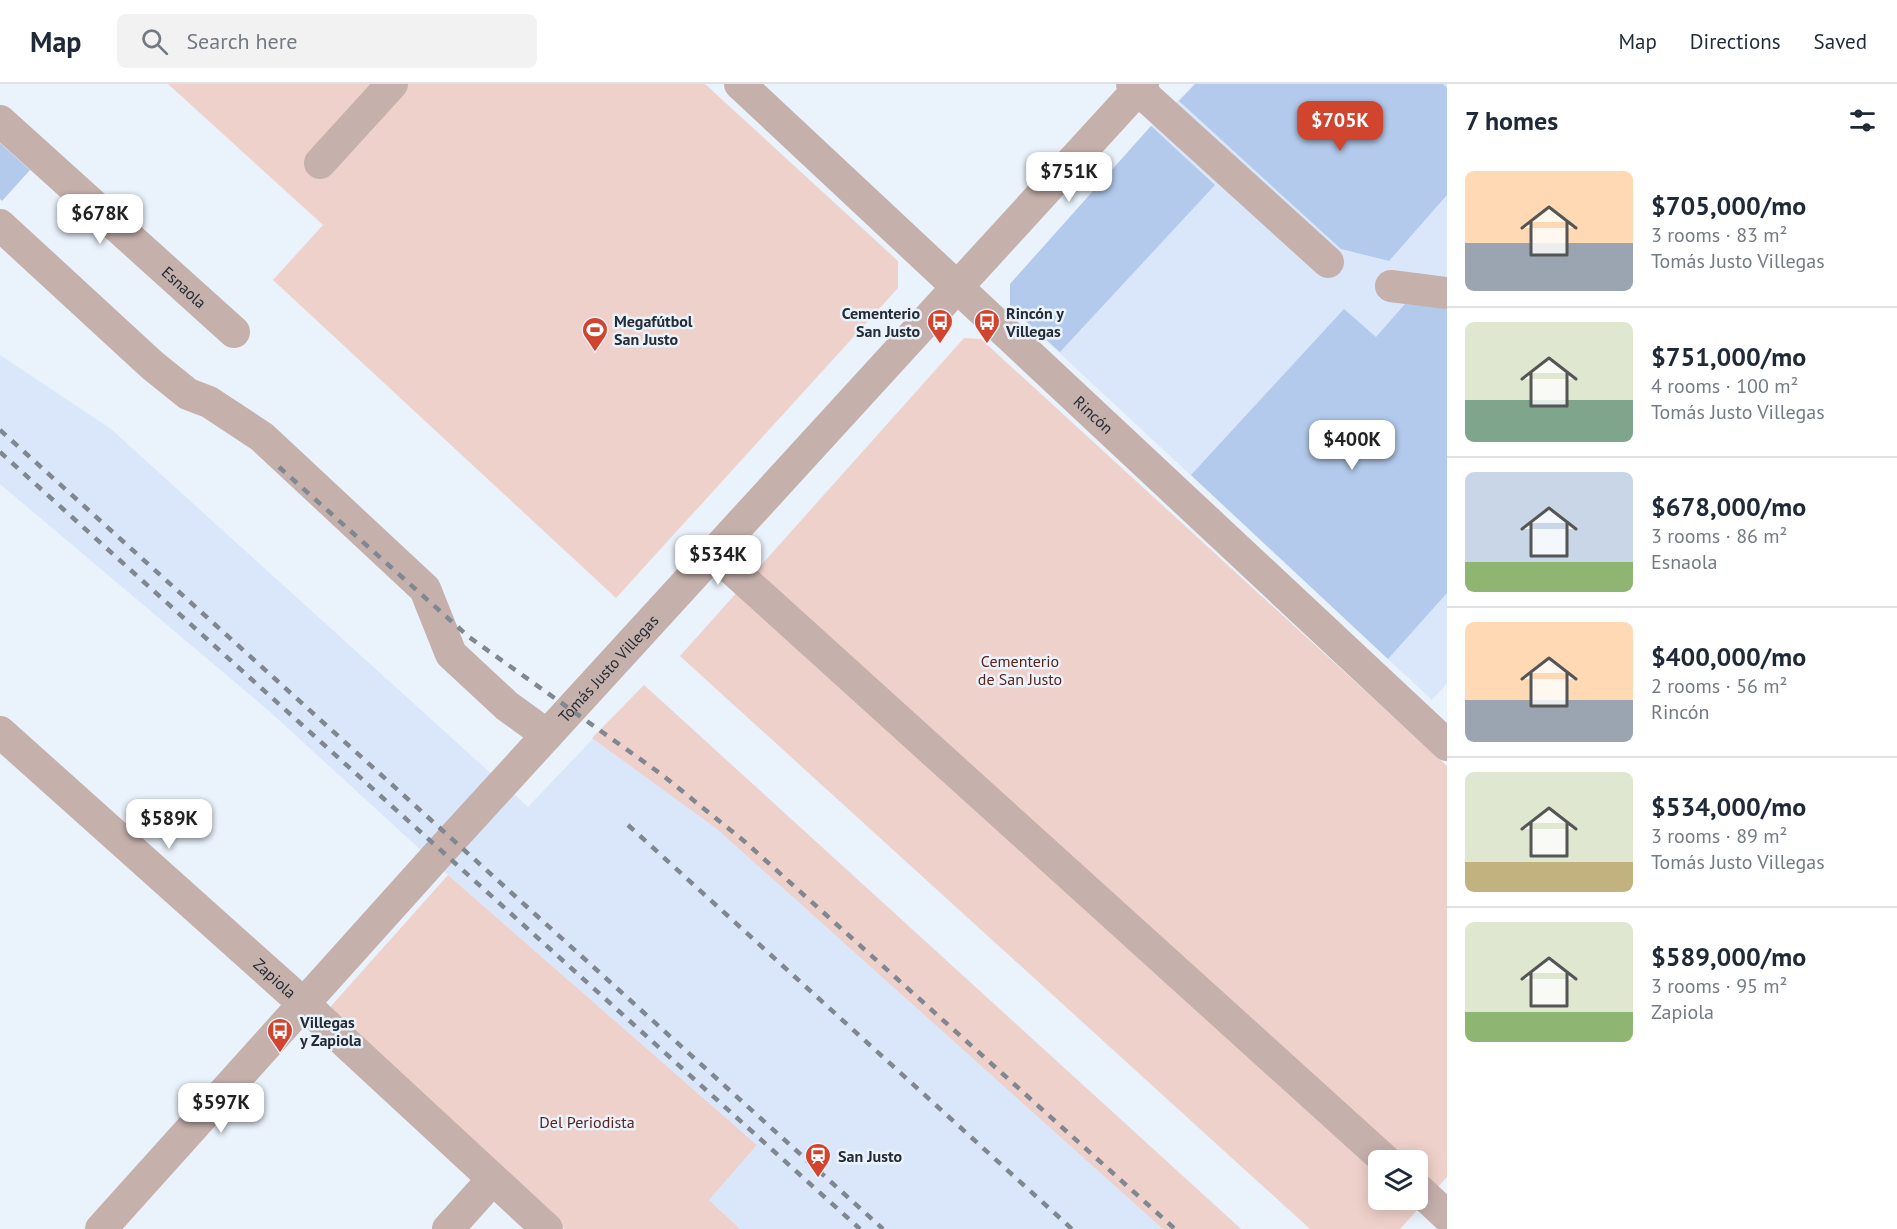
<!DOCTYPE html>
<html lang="en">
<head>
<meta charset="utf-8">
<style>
	body { margin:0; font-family:"PT Sans",sans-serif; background:#f2f2f3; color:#1f2937; height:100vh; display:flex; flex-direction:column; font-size:22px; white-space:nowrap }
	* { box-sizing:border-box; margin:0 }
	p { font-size:20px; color:#747a83 }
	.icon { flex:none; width:33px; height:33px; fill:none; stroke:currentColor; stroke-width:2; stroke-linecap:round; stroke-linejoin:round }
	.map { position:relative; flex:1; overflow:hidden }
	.side { display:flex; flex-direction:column; background:#fff; width:450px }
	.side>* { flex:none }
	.buttons { position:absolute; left:1368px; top:1066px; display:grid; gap:12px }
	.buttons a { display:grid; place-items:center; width:60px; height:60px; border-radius:9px; background:#fff; box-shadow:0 3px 15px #0003; font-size:30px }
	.price { position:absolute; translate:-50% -51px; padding:0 14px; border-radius:12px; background:#fff; color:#222; font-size:20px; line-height:39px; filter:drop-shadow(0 2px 3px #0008) }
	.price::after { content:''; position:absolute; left:50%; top:36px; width:18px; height:14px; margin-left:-9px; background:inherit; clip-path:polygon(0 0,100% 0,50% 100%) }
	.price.on { background:#d1452f; color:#fff }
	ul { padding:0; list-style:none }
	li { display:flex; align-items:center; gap:18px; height:150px; padding:0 18px }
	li+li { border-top:2px solid #e0e1e3 }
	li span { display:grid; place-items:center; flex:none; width:168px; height:120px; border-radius:9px; color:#555 }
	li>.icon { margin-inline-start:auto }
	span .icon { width:72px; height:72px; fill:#fffc; stroke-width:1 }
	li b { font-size:26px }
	h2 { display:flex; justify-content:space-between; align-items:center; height:72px; padding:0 18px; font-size:26px }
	header { display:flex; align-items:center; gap:36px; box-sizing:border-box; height:84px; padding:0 30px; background:#fff; border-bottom:2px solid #e0e1e3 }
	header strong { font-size:28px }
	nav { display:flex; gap:33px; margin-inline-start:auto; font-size:21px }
	.search { width:420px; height:54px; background:#f2f2f3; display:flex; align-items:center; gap:15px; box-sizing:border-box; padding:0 21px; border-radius:9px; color:#747a83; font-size:22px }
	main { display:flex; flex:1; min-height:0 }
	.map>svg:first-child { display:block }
	.built { fill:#dae7fb }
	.green { fill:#efd1cb; fill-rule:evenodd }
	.building { fill:#b3caec }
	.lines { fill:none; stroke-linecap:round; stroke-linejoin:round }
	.minor { stroke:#c5b0ac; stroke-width:32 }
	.rail { stroke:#808791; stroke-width:4.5; stroke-dasharray:8 8; stroke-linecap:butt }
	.labels { text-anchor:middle; stroke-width:5; stroke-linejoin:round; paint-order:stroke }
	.street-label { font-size:16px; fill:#252c36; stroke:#eaf2fc }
	.poi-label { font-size:16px; font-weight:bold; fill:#252c36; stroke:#eaf2fc; text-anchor:start }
	.park-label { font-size:16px; fill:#5b2319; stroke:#eaf2fc }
</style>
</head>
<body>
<header>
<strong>Map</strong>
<div class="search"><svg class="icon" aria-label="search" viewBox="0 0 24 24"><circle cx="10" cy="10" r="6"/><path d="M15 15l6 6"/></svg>Search here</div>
<nav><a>Map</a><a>Directions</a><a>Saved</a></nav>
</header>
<main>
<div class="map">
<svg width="1447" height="1145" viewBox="0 0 1447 1145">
	<rect width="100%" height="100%" fill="#eaf2fc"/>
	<!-- built -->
	<g class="built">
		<polygon points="1195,0 1447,0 1447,599 1432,616 1010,223 1010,200 1151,42"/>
		<polygon points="0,271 111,345 528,723 644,601 1241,1145 740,1145 709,1116 757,1061 448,791 269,627 0,400"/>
	</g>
	<!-- green -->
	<g class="green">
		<polygon points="168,0 705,0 898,177 898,204 616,514 273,196 323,141"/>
		<path d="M964 254 981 255 1447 682V1093L1400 1145H1310L680 572ZM1378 1077H1418V1116H1378Z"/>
		<polygon points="644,601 1241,1145 1163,1145 717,745 592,654"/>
		<polygon points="448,791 757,1061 709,1116 740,1145 565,1145 324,930"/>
	</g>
	<!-- building -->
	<g class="building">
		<polygon points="1195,0 1443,0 1447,4 1447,111 1389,177 1341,165 1179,17"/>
		<polygon points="1151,42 1215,101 1060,268 1010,223 1010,200"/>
		<polygon points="0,59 30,86 2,117 0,115"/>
		<polygon points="1405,220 1447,224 1447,509 1388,575 1191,391 1344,225 1376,253"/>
	</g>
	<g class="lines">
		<!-- minor -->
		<g class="minor">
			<path id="s1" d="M740 0 1447 661"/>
			<polyline points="1132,0 1328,178"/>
			<path id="s2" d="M0 37 234 248"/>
			<polyline points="320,79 392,0"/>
			<polyline points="0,141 152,281 188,310 209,318 262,353 425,505 451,570 507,622 547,651"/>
			<polyline points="1391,202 1447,209"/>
			<polyline points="714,469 1386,1077"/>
			<path id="s3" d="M0 648 305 921 547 1145"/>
			<polyline points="1418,1105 1447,1132"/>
			<path id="s4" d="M101 1145 441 767 1143 0"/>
			<polyline points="448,1145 492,1096"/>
		</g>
		<!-- rail -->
		<g class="rail">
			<polyline points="0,346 883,1145"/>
			<polyline points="0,368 860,1145"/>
			<polyline points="279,383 469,553 661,690 744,757 1175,1145"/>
			<polyline points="628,741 1072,1145"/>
		</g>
	</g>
	<!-- icons -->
	<defs>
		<symbol id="bus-pin" viewBox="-11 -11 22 30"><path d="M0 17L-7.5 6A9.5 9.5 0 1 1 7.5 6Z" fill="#d1452f" stroke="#eaf2fc"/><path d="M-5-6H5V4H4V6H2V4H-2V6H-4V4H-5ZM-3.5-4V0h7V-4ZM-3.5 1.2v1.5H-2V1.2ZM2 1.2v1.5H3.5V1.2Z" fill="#fff"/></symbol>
		<symbol id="stadium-pin" viewBox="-11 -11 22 30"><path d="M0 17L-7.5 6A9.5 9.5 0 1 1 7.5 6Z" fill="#d1452f" stroke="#eaf2fc"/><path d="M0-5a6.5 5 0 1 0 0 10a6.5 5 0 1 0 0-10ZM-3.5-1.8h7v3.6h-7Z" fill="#fff"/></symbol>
		<symbol id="station-pin" viewBox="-11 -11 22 30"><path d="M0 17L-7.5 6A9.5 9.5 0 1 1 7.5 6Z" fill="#d1452f" stroke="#eaf2fc"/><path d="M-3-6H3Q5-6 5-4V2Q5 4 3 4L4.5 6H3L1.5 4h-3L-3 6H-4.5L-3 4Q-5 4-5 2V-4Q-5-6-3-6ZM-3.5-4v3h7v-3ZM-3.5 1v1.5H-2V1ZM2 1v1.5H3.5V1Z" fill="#fff"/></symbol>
	</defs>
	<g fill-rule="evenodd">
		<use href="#bus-pin" x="925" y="223" width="30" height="40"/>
		<use href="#bus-pin" x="972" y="223" width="30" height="40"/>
		<use href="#stadium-pin" x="580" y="231" width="30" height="40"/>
		<use href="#bus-pin" x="265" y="932" width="30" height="40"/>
		<use href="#station-pin" x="803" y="1057" width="30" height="40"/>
	</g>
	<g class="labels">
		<!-- street labels -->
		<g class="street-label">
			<text dy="6" stroke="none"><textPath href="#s2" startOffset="248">Esnaola</textPath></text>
			<text dy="6" stroke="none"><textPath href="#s1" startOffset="484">Rincón</textPath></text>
			<text dy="6" stroke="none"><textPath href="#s4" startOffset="756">Tomás Justo Villegas</textPath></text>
			<text dy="6" stroke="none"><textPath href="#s3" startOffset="369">Zapiola</textPath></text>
		</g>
		<!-- poi labels -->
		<g class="poi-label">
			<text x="920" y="235" text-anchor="end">Cementerio<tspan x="920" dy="18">San Justo</tspan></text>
			<text x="1006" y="235">Rincón y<tspan x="1006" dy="18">Villegas</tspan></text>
			<text x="614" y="243">Megafútbol<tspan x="614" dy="18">San Justo</tspan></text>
			<text x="300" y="944">Villegas<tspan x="300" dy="18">y Zapiola</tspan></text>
			<text x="838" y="1078">San Justo</text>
		</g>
		<!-- park labels -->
		<g class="park-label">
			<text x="1020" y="583">Cementerio<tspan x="1020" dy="18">de San Justo</tspan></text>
			<text x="587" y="1044">Del Periodista</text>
		</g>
	</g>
</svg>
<div class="buttons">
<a><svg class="icon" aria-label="layers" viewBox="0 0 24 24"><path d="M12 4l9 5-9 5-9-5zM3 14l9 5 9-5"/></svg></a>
</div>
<b class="price on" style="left:1340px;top:68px">$705K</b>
<b class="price" style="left:1069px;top:119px">$751K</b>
<b class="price" style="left:100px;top:161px">$678K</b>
<b class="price" style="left:1352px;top:387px">$400K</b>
<b class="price" style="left:718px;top:502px">$534K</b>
<b class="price" style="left:169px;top:766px">$589K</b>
<b class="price" style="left:221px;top:1050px">$597K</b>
</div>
<section class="side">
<h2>7 homes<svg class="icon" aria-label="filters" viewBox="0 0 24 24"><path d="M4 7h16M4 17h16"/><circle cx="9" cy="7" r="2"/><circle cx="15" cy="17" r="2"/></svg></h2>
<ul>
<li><span style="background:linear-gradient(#ffd9b3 60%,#9aa5b1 0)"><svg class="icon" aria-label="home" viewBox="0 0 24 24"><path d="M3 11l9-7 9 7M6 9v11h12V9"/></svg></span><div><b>$705,000/mo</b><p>3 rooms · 83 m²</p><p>Tomás Justo Villegas</p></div></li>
<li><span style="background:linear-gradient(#dfe7d0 65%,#7fa58c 0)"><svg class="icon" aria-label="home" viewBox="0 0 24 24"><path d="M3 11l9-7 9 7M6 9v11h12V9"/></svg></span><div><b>$751,000/mo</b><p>4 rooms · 100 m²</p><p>Tomás Justo Villegas</p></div></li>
<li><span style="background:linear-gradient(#c9d6e8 75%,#8fb573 0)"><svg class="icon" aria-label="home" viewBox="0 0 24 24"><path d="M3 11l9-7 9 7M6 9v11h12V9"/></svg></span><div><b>$678,000/mo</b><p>3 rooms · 86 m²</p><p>Esnaola</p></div></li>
<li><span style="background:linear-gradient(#ffd9b3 65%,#9aa5b1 0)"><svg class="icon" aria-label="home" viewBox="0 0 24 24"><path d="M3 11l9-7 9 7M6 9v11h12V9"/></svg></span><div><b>$400,000/mo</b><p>2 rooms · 56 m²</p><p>Rincón</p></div></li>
<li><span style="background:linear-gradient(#dfe7d0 75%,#c2b280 0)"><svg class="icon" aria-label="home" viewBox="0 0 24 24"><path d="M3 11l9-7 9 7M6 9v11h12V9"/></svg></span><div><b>$534,000/mo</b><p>3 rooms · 89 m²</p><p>Tomás Justo Villegas</p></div></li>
<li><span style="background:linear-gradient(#dfe7d0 75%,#8fb573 0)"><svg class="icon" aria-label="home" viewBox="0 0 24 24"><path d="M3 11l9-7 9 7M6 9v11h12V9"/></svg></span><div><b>$589,000/mo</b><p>3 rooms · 95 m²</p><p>Zapiola</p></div></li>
</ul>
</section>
</main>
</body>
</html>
